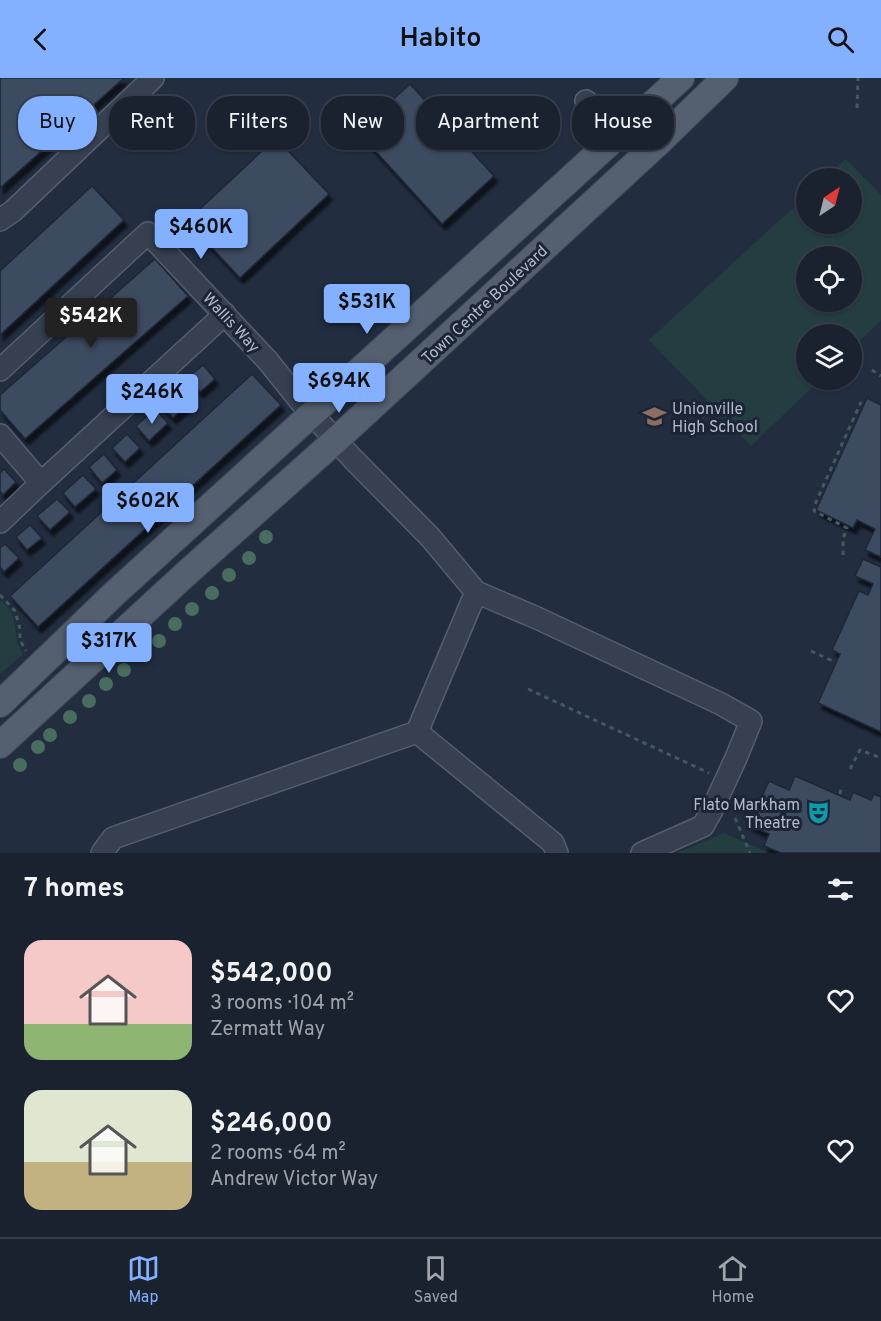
<!DOCTYPE html>
<html lang="en">
<head>
<meta charset="utf-8">
<style>
	body { margin:0; font-family:Overpass,sans-serif; background:#272f3c; color:#f1f3f6; height:100vh; display:flex; flex-direction:column; font-size:22px; white-space:nowrap }
	* { box-sizing:border-box; margin:0 }
	p { font-size:20px; color:#9fa4ab }
	.icon { flex:none; width:33px; height:33px; fill:none; stroke:currentColor; stroke-width:2; stroke-linecap:round; stroke-linejoin:round }
	.map { position:relative; height:775px; overflow:hidden }
	.drawer { display:flex; flex-direction:column; background:#1a2230; flex:1 }
	.drawer>* { flex:none }
	.guide { position:absolute; left:18px; top:18px; width:846px; height:54px; display:flex; gap:12px }
	.needle { width:39px; rotate:35deg }
	.buttons { position:absolute; left:796px; top:90px; display:grid; gap:12px }
	.buttons a { display:grid; place-items:center; width:66px; height:66px; border-radius:50%; background:#1a2230; box-shadow:0 2px 4px #0004,0 0 0 2px #383f4c; font-size:30px }
	.price { position:absolute; translate:-50% -51px; padding:0 14px; border-radius:6px; background:#83b1ff; color:#111; font-size:20px; line-height:39px; filter:drop-shadow(0 2px 3px #0008) }
	.price::after { content:''; position:absolute; left:50%; top:36px; width:18px; height:14px; margin-left:-9px; background:inherit; clip-path:polygon(0 0,100% 0,50% 100%) }
	.price.active { background:#222; color:#fff }
	ul { padding:0; list-style:none }
	li { display:flex; align-items:center; gap:18px; height:150px; padding:0 24px }
	li span { display:grid; place-items:center; flex:none; width:168px; height:120px; border-radius:18px; color:#555 }
	li>.icon { margin-inline-start:auto }
	span .icon { width:72px; height:72px; fill:#fffc; stroke-width:1 }
	li b { font-size:26px }
	h2 { display:flex; justify-content:space-between; align-items:center; height:72px; padding:0 24px; font-size:26px }
	.pill { padding:0 21px; border-radius:24px; background:#1a2230; box-shadow:0 2px 4px #0004,0 0 0 2px #383f4c; font-size:21px; line-height:54px }
	.pill.active { background:#83b1ff; color:#111 }
	header { display:flex; justify-content:space-between; align-items:center; height:78px; padding:0 24px; background:#83b1ff; color:#111; font-size:27px; font-weight:600 }
	.tabs { display:flex; justify-content:space-around; align-items:center; height:84px; border-top:2px solid #383f4c; background:#1a2230; font-size:16px; color:#9fa4ab }
	.tabs a { display:grid; justify-items:center; gap:3px }
	.tabs .active { color:#83b1ff }
	.map>svg:first-child { display:block }
	.green { fill:#243d41; fill-rule:evenodd }
	.building { fill:#3e4b60; stroke:#1d2737; stroke-width:1.5; filter:url(#shadow) }
	.lines { fill:none; stroke-linecap:round; stroke-linejoin:round }
	.minor-casing { stroke:#545e6e; stroke-width:24 }
	.major-casing { stroke:#3f4959; stroke-width:28 }
	.path { stroke:#425a5e; stroke-width:3; stroke-dasharray:4.5 4.5; stroke-linecap:butt }
	.minor { stroke:#364050; stroke-width:21 }
	.major { stroke:#545f70; stroke-width:26 }
	.tree { fill:#486c5d }
	.labels { text-anchor:middle; stroke-width:6; stroke-linejoin:round; paint-order:stroke }
	.street-label { font-size:16px; fill:#b2bbcb; stroke:#1b2535 }
	.poi-label { font-size:16px; fill:#b2bbcb; stroke:#1b2535; text-anchor:start }
</style>
</head>
<body>
<header><svg class="icon" aria-label="back" viewBox="0 0 24 24"><path d="M15 5l-7 7 7 7"/></svg>Habito<svg class="icon" aria-label="search" viewBox="0 0 24 24"><circle cx="10" cy="10" r="6"/><path d="M15 15l6 6"/></svg></header>
<div class="map">
<svg width="881" height="775" viewBox="0 0 881 775">
	<defs>
		<filter id="shadow"><feDropShadow dx="3.5" dy="6" stdDeviation="1.5" flood-color="#0009"/></filter>
	</defs>
	<rect width="100%" height="100%" fill="#222e40"/>
	<!-- green -->
	<g class="green">
		<path d="M846 81 881 117V242L852 270V256H807V302H820L751 368 649 262 807 117V146H852V100H824ZM807 178H852V224H807Z"/>
		<polygon points="0,522 10,532 14,541 17,564 23,576 0,596"/>
		<polygon points="724,755 770,775 677,775"/>
	</g>
	<!-- building -->
	<g class="building">
		<polygon points="0,0 124,0 0,110"/>
		<polygon points="410,6 494,98 442,146 358,54"/>
		<polygon points="276,60 329,116 240,200 187,143"/>
		<polygon points="92,108 124,142 0,257 0,193"/>
		<polygon points="155,181 188,218 25,361 0,332 0,317"/>
		<polygon points="203,287 215,301 200,314 188,300"/>
		<polygon points="252,296 281,327 38,549 10,518"/>
		<polygon points="180,309 192,322 173,340 161,327"/>
		<polygon points="867,320 881,327 881,479 865,472 875,451 857,442 853,450 816,432"/>
		<polygon points="155,331 168,345 149,363 136,348"/>
		<polygon points="127,356 140,370 125,384 112,370"/>
		<polygon points="104,376 117,392 102,405 89,389"/>
		<polygon points="4,391 16,404 3,417 0,413 0,395"/>
		<polygon points="83,397 96,411 75,429 63,415"/>
		<polygon points="57,421 70,434 50,452 37,438"/>
		<polygon points="30,447 42,460 27,472 16,459"/>
		<polygon points="5,466 19,480 4,494 0,489 0,470"/>
		<polygon points="863,481 881,489 881,654 818,625 840,576 832,572 859,513 868,517 873,506 855,498"/>
		<polygon points="795,698 850,722 853,714 871,722 874,716 881,719 881,775 781,775 764,768 769,756 749,747 769,703 789,712"/>
	</g>
	<g class="lines">
		<defs>
			<g id="minor">
				<polyline points="586,23 617,58"/>
				<polyline points="0,142 13,133 153,0"/>
				<polyline points="0,292 148,155 268,283 300,323 352,380 430,459 476,514 537,540 721,626 751,643 736,680 712,732 703,748 642,775"/>
				<polyline points="0,357 41,405"/>
				<polyline points="0,444 41,405 225,236"/>
				<polyline points="417,654 553,765 557,775"/>
				<polyline points="102,775 113,760 417,654 476,514"/>
			</g>
			<g id="major">
				<polyline points="0,626 115,515 681,0"/>
				<polyline points="0,667 189,493 336,362 658,65 725,0"/>
			</g>
		</defs>
		<!-- minor casing -->
		<use href="#minor" class="minor-casing"/>
		<!-- major casing -->
		<use href="#major" class="major-casing"/>
		<!-- path -->
		<g class="path">
			<polyline points="857,30 858,0"/>
			<polyline points="872,292 881,298"/>
			<polyline points="843,477 843,461 847,450 814,433 816,424 861,324"/>
			<polyline points="0,517 15,533 20,551 20,562 26,573"/>
			<polyline points="811,573 835,584"/>
			<polyline points="528,611 709,695"/>
			<polyline points="850,691 860,672 881,680"/>
			<polyline points="840,716 841,711"/>
			<polyline points="735,740 750,775"/>
		</g>
		<!-- minor -->
		<use href="#minor" class="minor"/>
		<!-- major -->
		<use href="#major" class="major"/>
	</g>
	<!-- trees -->
	<g class="tree">
		<circle cx="266" cy="459" r="7"/>
		<circle cx="249" cy="480" r="7"/>
		<circle cx="229" cy="497" r="7"/>
		<circle cx="212" cy="515" r="7"/>
		<circle cx="192" cy="531" r="7"/>
		<circle cx="175" cy="546" r="7"/>
		<circle cx="159" cy="563" r="7"/>
		<circle cx="142" cy="577" r="7"/>
		<circle cx="124" cy="592" r="7"/>
		<circle cx="106" cy="606" r="7"/>
		<circle cx="89" cy="623" r="7"/>
		<circle cx="70" cy="639" r="7"/>
		<circle cx="50" cy="657" r="7"/>
		<circle cx="38" cy="669" r="7"/>
		<circle cx="20" cy="687" r="7"/>
	</g>
	<!-- icons -->
	<defs>
		<symbol id="school-bare" viewBox="-9 -9 18 18"><path d="M0-5L7-2L0 1L-7-2ZM-4 1L0 2.5L4 1V4Q0 6-4 4Z" fill="#8d6e63" stroke="#1b2535" stroke-width="2.5" paint-order="stroke"/></symbol>
		<symbol id="theatre-bare" viewBox="-9 -9 18 18"><path d="M-5-5.5Q0-4 5-5.5V0Q5 5 0 6Q-5 5-5 0ZM-3.3-2.5H-1v1.5H-3.3ZM1-2.5H3.3v1.5H1ZM-2.8 1Q0 5.5 2.8 1Z" fill="#0f9aa8" stroke="#1b2535" stroke-width="2.5" paint-order="stroke"/></symbol>
	</defs>
	<g fill-rule="evenodd">
		<use href="#school-bare" x="638" y="322" width="33" height="33"/>
		<use href="#theatre-bare" x="802" y="718" width="33" height="33"/>
	</g>
	<g class="labels">
		<!-- street labels -->
		<g class="street-label">
			<text transform="translate(484 226) rotate(-43)" y="6">Town Centre Boulevard</text>
			<text transform="translate(232 244) rotate(47)" y="6">Wallis Way</text>
		</g>
		<!-- poi labels -->
		<g class="poi-label">
			<text x="672" y="336">Unionville<tspan x="672" dy="18">High School</tspan></text>
			<text x="800" y="732" text-anchor="end">Flato Markham<tspan x="800" dy="18">Theatre</tspan></text>
		</g>
	</g>
</svg>
<div class="buttons">
<a><svg class="needle" viewBox="-14 -14 28 28"><path d="M0-13l5 13h-10z" fill="#e53935"/><path d="M0 13l5-13h-10z" fill="#9fa4ab"/></svg></a>
<a><svg class="icon" aria-label="locate" viewBox="0 0 24 24"><circle cx="12" cy="12" r="6"/><path d="M12 2v4M12 18v4M2 12h4M18 12h4"/></svg></a>
<a><svg class="icon" aria-label="layers" viewBox="0 0 24 24"><path d="M12 4l9 5-9 5-9-5zM3 14l9 5 9-5"/></svg></a>
</div>
<b class="price" style="left:201px;top:182px">$460K</b>
<b class="price" style="left:367px;top:257px">$531K</b>
<b class="price active" style="left:91px;top:271px">$542K</b>
<b class="price" style="left:339px;top:336px">$694K</b>
<b class="price" style="left:152px;top:347px">$246K</b>
<b class="price" style="left:148px;top:456px">$602K</b>
<b class="price" style="left:109px;top:596px">$317K</b>
<div class="guide">
<a class="pill active">Buy</a>
<a class="pill">Rent</a>
<a class="pill">Filters</a>
<a class="pill">New</a>
<a class="pill">Apartment</a>
<a class="pill">House</a>
</div>
</div>
<section class="drawer">
<h2>7 homes<svg class="icon" aria-label="filters" viewBox="0 0 24 24"><path d="M4 7h16M4 17h16"/><circle cx="9" cy="7" r="2"/><circle cx="15" cy="17" r="2"/></svg></h2>
<ul>
<li><span style="background:linear-gradient(#f6c9c9 70%,#8fb573 0)"><svg class="icon" aria-label="home" viewBox="0 0 24 24"><path d="M3 11l9-7 9 7M6 9v11h12V9"/></svg></span><div><b>$542,000</b><p>3 rooms · 104 m²</p><p>Zermatt Way</p></div><svg class="icon" aria-label="heart" viewBox="0 0 24 24"><path d="M12 20l-8-8c-3-5 5-10 8-4 3-6 11-1 8 4z"/></svg></li>
<li><span style="background:linear-gradient(#dfe7d0 60%,#c2b280 0)"><svg class="icon" aria-label="home" viewBox="0 0 24 24"><path d="M3 11l9-7 9 7M6 9v11h12V9"/></svg></span><div><b>$246,000</b><p>2 rooms · 64 m²</p><p>Andrew Victor Way</p></div><svg class="icon" aria-label="heart" viewBox="0 0 24 24"><path d="M12 20l-8-8c-3-5 5-10 8-4 3-6 11-1 8 4z"/></svg></li>
</ul>
</section>
<nav class="tabs">
<a class="active"><svg class="icon" aria-label="map" viewBox="0 0 24 24"><path d="M3 6l6-2 6 2 6-2v14l-6 2-6-2-6 2zM9 4v14M15 6v14"/></svg>Map</a>
<a><svg class="icon" aria-label="saved" viewBox="0 0 24 24"><path d="M7 4h10v16l-5-4-5 4z"/></svg>Saved</a>
<a><svg class="icon" aria-label="home" viewBox="0 0 24 24"><path d="M3 11l9-7 9 7M6 9v11h12V9"/></svg>Home</a>
</nav>
</body>
</html>
